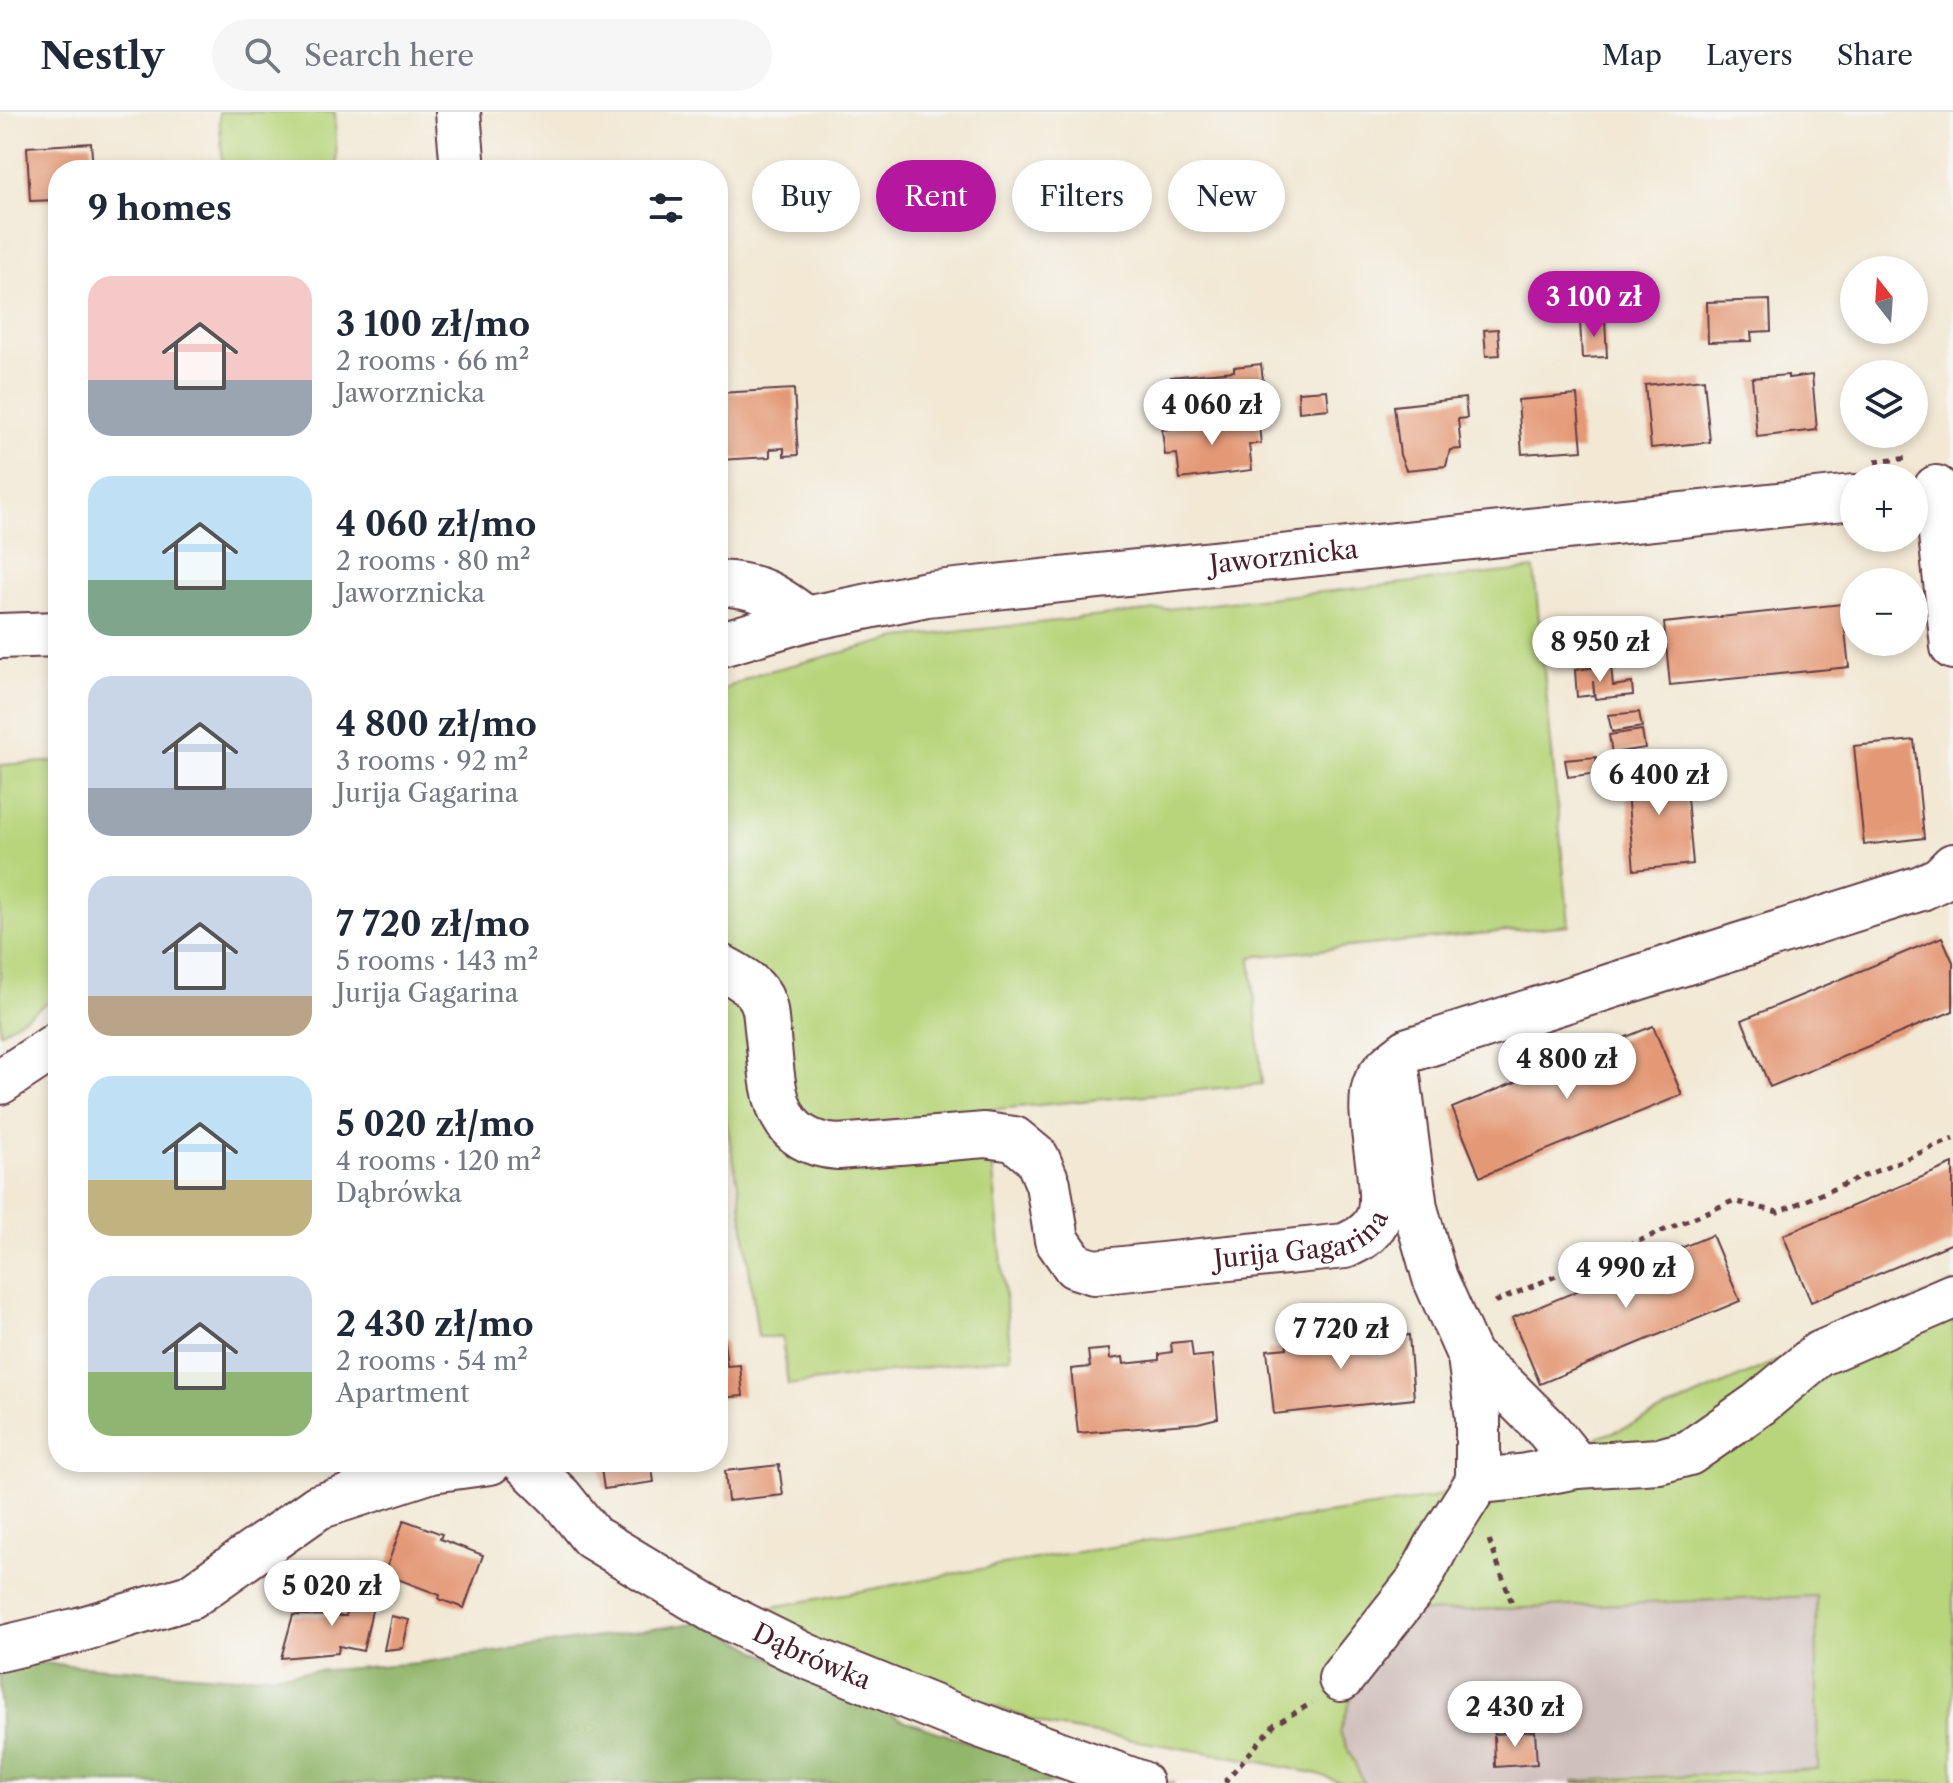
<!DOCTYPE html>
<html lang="en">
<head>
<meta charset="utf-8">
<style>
	body { margin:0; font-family:"Libre Caslon Text",serif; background:#f6f6f7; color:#1f2937; height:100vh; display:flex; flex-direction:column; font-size:30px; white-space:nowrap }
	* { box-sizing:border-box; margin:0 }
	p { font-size:26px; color:#747a83 }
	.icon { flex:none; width:44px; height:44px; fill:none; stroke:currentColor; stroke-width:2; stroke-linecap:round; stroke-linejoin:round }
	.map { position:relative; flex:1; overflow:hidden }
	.details { position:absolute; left:48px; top:48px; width:680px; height:1312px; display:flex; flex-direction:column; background:#fff; border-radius:32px; box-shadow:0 4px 12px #0003 }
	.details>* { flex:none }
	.hud { position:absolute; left:752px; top:48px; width:760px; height:72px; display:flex; gap:16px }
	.needle { width:52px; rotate:343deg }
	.tools { position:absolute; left:1840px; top:144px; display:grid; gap:16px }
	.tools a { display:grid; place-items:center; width:88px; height:88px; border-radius:50%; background:#fff; box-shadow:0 4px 12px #0003; font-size:40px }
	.price { position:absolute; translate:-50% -68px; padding:0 18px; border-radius:28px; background:#fff; color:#222; font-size:26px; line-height:52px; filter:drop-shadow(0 2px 4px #0008) }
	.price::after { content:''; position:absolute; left:50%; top:48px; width:24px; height:18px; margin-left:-12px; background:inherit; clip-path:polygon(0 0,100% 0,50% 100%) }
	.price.selected { background:#b5179e; color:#fff }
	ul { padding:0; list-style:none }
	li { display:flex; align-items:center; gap:24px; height:200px; padding:0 40px }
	li span { display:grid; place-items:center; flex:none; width:224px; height:160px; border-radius:24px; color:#555 }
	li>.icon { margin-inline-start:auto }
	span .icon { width:96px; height:96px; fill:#fffc; stroke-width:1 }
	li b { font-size:34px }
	h2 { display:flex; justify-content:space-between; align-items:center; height:96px; padding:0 40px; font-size:34px }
	.pill { padding:0 28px; border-radius:36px; background:#fff; box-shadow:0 4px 12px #0003; font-size:28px; line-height:72px }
	.pill.selected { background:#b5179e; color:#fff }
	header { display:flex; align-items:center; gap:48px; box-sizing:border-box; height:112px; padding:0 40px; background:#fff; border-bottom:2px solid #e0e1e3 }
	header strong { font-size:38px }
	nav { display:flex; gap:44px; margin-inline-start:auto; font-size:28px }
	.search { width:560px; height:72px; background:#f6f6f7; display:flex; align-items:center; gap:20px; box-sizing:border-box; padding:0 28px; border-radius:44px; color:#747a83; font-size:30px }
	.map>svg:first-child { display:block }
	.industrial { fill:#d0c0bc }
	.green { fill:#b8d57b; stroke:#817a53; stroke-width:2 }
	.forest { fill:#92b66b; stroke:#6e6a4b; stroke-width:2 }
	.building { fill:#e49976 }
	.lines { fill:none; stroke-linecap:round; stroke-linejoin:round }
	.minor-casing { stroke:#633d44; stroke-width:48 }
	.path { stroke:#633d44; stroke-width:5; stroke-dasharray:6 6; stroke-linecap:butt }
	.minor { stroke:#fff; stroke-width:44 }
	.labels { text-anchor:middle; stroke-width:6; stroke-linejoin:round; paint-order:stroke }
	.street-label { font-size:26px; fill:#4a1f2b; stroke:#f6f6f2 }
</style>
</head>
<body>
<header>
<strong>Nestly</strong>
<div class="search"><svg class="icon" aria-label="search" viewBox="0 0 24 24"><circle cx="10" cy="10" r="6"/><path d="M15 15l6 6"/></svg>Search here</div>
<nav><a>Map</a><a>Layers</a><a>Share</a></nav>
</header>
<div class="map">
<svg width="1953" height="1671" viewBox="0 0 1953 1671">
	<rect width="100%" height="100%" fill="#f6f6f2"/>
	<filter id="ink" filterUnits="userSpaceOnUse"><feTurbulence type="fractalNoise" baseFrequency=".0125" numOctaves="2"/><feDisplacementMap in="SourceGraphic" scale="16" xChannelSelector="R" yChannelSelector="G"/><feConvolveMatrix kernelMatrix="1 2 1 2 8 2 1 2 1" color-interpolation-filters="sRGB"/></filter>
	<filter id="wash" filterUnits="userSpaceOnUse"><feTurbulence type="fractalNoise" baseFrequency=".006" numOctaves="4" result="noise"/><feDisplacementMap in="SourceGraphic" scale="32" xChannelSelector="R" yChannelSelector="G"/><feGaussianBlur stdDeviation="1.8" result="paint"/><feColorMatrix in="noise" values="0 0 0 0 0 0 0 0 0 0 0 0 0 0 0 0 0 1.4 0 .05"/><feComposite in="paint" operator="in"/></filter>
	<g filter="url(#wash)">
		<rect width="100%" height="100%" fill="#f2e8d4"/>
		<!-- industrial -->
		<polygon class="industrial" points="1816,1484 1818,1657 1574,1669 1573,1671 1364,1671 1340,1622 1359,1562 1405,1501"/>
		<!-- green -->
		<g class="green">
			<polygon points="219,0 335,0 337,58 223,58"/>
			<polygon points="1534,457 1569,813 1251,845 1262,972 987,998 1011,1245 788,1273 782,1225 758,1225 739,1077 718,967 718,580 757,562 899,526"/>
			<polygon points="58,649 58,884 0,921 0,653"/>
			<polygon points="1953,1171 1953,1671 1573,1671 1574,1669 1818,1657 1816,1484 1405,1501 1359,1562 1340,1621 1364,1671 1342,1671 1318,1662 1240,1646 1049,1614 740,1501 1052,1444 1431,1386 1624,1316"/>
		</g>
		<!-- forest -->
		<polygon class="forest" points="708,1509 757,1539 902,1608 1057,1660 1174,1671 0,1671 0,1554 40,1551 236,1565 418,1551"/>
		<g id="blocks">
			<!-- building -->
			<g class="building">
				<polygon points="91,31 93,58 58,58 58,88 30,89 27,35"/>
				<polygon points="1770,188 1771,219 1751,220 1752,229 1708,230 1707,190"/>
				<polygon points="1605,207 1607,245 1582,246 1580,209"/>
				<polygon points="1498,217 1500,243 1486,244 1484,218"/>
				<polygon points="1261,252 1264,277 1174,287 1171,265 1234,259 1234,255"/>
				<polygon points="1788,263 1788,266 1812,263 1817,318 1757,325 1752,266"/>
				<polygon points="1704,267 1710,330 1651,336 1645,273"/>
				<polygon points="794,277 798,343 784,344 784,336 770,337 770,345 719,348 718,281"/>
				<polygon points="1327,278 1329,297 1299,300 1298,280"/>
				<polygon points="1577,283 1582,338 1522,342 1518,288"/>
				<polygon points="1465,286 1467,306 1458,307 1461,337 1450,338 1446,354 1406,358 1400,343 1394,294"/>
				<polygon points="1246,305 1246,309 1258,308 1261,331 1249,333 1252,358 1180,367 1177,342 1165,343 1162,318 1174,316 1173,314"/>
				<polygon points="1842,492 1849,555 1670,573 1664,511"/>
				<polygon points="1611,553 1613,574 1632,571 1633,583 1595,587 1593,569 1594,583 1577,585 1575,558"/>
				<polygon points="1639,600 1642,615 1612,620 1608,603"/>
				<polygon points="1642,618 1645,636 1612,641 1609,623"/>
				<polygon points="1914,628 1924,726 1864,733 1854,634"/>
				<polygon points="1596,645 1598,661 1568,665 1565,648"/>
				<polygon points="1684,653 1693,752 1634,758 1625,658"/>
				<polygon points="1942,825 1953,850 1953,899 1770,975 1742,908"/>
				<polygon points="1653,914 1682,983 1480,1065 1452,996"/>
				<polygon points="1953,1052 1953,1131 1811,1190 1783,1123"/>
				<polygon points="1712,1123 1740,1189 1540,1272 1512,1206"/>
				<polygon points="1388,1209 1389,1226 1409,1223 1414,1287 1274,1302 1267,1238 1287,1236 1285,1220 1305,1218 1306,1227 1319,1225 1320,1232 1355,1229 1355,1222 1368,1221 1367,1211"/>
				<polygon points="718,1229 724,1229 727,1254 740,1253 743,1284 718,1286"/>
				<polygon points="1191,1229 1193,1245 1212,1243 1218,1306 1198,1311 1078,1321 1071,1257 1090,1255 1088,1239 1109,1237 1110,1247 1123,1245 1124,1252 1159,1248 1159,1242 1172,1240 1171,1231"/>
				<polygon points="600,1350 651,1350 654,1370 604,1377"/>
				<polygon points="779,1353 783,1383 728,1389 725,1359"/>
				<polygon points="404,1408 442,1422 440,1427 483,1443 464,1496 439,1487 440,1483 384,1462"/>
				<polygon points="354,1470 377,1476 363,1539 339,1534 338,1541 281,1546 293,1503 346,1504"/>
				<polygon points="391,1504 409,1508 403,1536 384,1538"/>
				<polygon points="1535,1619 1537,1652 1495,1655 1494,1622"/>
			</g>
		</g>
	</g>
	<g filter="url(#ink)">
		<use href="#blocks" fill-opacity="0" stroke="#633d44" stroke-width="2"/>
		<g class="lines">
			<defs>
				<g id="minor">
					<polyline points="458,0 463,58"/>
					<polyline points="1936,376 1953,535"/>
					<path d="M718 471C759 473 775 483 806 507"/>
					<polyline points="0,524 58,522"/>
					<path id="s1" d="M718 533 806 507 927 482 1854 385"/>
					<path id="s2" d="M718 856 722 855C737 864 757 873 763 891 766 898 766 909 767 916 774 971 768 1030 838 1035L985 1023 1014 1027 1037 1046 1048 1072 1057 1128 1075 1154 1094 1160 1345 1134C1358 1128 1370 1122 1377 1108 1391 1082 1364 1006 1375 973 1379 960 1398 946 1409 938L1921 776 1940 767 1953 754"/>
					<polyline points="1398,964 1415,1096 1435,1166 1470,1245 1506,1276 1548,1318 1577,1354"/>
					<polyline points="0,970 58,932"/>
					<path id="s3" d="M524 1350 560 1385 592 1425 713 1498 806 1544 955 1604 1140 1671"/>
					<polyline points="1478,1369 1520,1365 1577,1354 1659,1349 1689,1341 1759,1292 1819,1242 1953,1184"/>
					<polyline points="0,1537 79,1518 190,1485 318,1395 432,1358 490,1350"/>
					<polyline points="1341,1567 1417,1471 1438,1432 1478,1369 1478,1306 1470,1245"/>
				</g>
			</defs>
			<!-- minor casing -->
			<use href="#minor" class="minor-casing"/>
			<!-- path -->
			<g class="path">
				<polyline points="1875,350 1909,346"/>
				<polyline points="1495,1190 1733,1089 1778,1100 1953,1027"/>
				<polyline points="1489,1428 1512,1491"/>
				<polyline points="1227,1671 1226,1668 1275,1612 1312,1591"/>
			</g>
			<!-- minor -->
			<use href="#minor" class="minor"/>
		</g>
	</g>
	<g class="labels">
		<!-- street labels -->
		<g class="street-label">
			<text dy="9" stroke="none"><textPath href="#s1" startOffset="574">Jaworznicka</textPath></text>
			<text dy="9" stroke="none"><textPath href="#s2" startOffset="796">Jurija Gagarina</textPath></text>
			<text dy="9" stroke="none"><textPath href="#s3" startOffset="352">Dąbrówka</textPath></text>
		</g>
	</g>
</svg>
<div class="tools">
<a><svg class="needle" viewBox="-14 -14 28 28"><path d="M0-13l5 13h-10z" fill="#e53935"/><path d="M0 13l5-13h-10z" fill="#747a83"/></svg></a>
<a><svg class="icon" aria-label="layers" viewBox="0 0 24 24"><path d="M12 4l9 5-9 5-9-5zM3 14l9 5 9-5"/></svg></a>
<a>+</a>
<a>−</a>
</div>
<b class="price selected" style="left:1594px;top:227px">3 100 zł</b>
<b class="price" style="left:1212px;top:335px">4 060 zł</b>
<b class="price" style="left:1600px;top:572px">8 950 zł</b>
<b class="price" style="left:1659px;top:705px">6 400 zł</b>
<b class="price" style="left:1567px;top:989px">4 800 zł</b>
<b class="price" style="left:1626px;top:1198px">4 990 zł</b>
<b class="price" style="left:1341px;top:1259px">7 720 zł</b>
<b class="price" style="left:332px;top:1516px">5 020 zł</b>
<b class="price" style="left:1515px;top:1637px">2 430 zł</b>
<div class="hud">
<a class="pill">Buy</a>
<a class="pill selected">Rent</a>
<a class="pill">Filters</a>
<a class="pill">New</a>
</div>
<section class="details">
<h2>9 homes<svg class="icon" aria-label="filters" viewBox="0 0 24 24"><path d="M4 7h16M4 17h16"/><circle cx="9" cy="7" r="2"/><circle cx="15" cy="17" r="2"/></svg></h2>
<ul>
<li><span style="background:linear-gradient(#f6c9c9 65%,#9aa5b1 0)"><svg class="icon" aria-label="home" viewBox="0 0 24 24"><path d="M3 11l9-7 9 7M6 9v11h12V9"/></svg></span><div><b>3 100 zł/mo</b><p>2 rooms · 66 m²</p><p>Jaworznicka</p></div></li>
<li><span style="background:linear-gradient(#bfe0f5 65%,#7fa58c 0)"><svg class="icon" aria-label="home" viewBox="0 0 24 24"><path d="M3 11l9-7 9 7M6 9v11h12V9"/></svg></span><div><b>4 060 zł/mo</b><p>2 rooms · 80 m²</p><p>Jaworznicka</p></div></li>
<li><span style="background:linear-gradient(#c9d6e8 70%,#9aa5b1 0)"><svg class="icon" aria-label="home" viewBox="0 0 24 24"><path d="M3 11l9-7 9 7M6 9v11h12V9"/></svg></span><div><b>4 800 zł/mo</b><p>3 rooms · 92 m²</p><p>Jurija Gagarina</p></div></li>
<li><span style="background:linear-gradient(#c9d6e8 75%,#b9a48a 0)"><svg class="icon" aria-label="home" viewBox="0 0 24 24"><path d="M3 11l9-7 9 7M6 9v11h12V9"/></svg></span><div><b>7 720 zł/mo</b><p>5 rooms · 143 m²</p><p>Jurija Gagarina</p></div></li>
<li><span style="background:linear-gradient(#bfe0f5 65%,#c2b280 0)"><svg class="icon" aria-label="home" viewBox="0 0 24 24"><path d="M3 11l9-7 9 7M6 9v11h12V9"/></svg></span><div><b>5 020 zł/mo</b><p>4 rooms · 120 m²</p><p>Dąbrówka</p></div></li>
<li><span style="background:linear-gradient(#c9d6e8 60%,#8fb573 0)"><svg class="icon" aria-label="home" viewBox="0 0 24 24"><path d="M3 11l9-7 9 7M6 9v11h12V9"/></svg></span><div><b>2 430 zł/mo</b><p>2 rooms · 54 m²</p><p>Apartment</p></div></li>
</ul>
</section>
</div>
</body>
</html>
